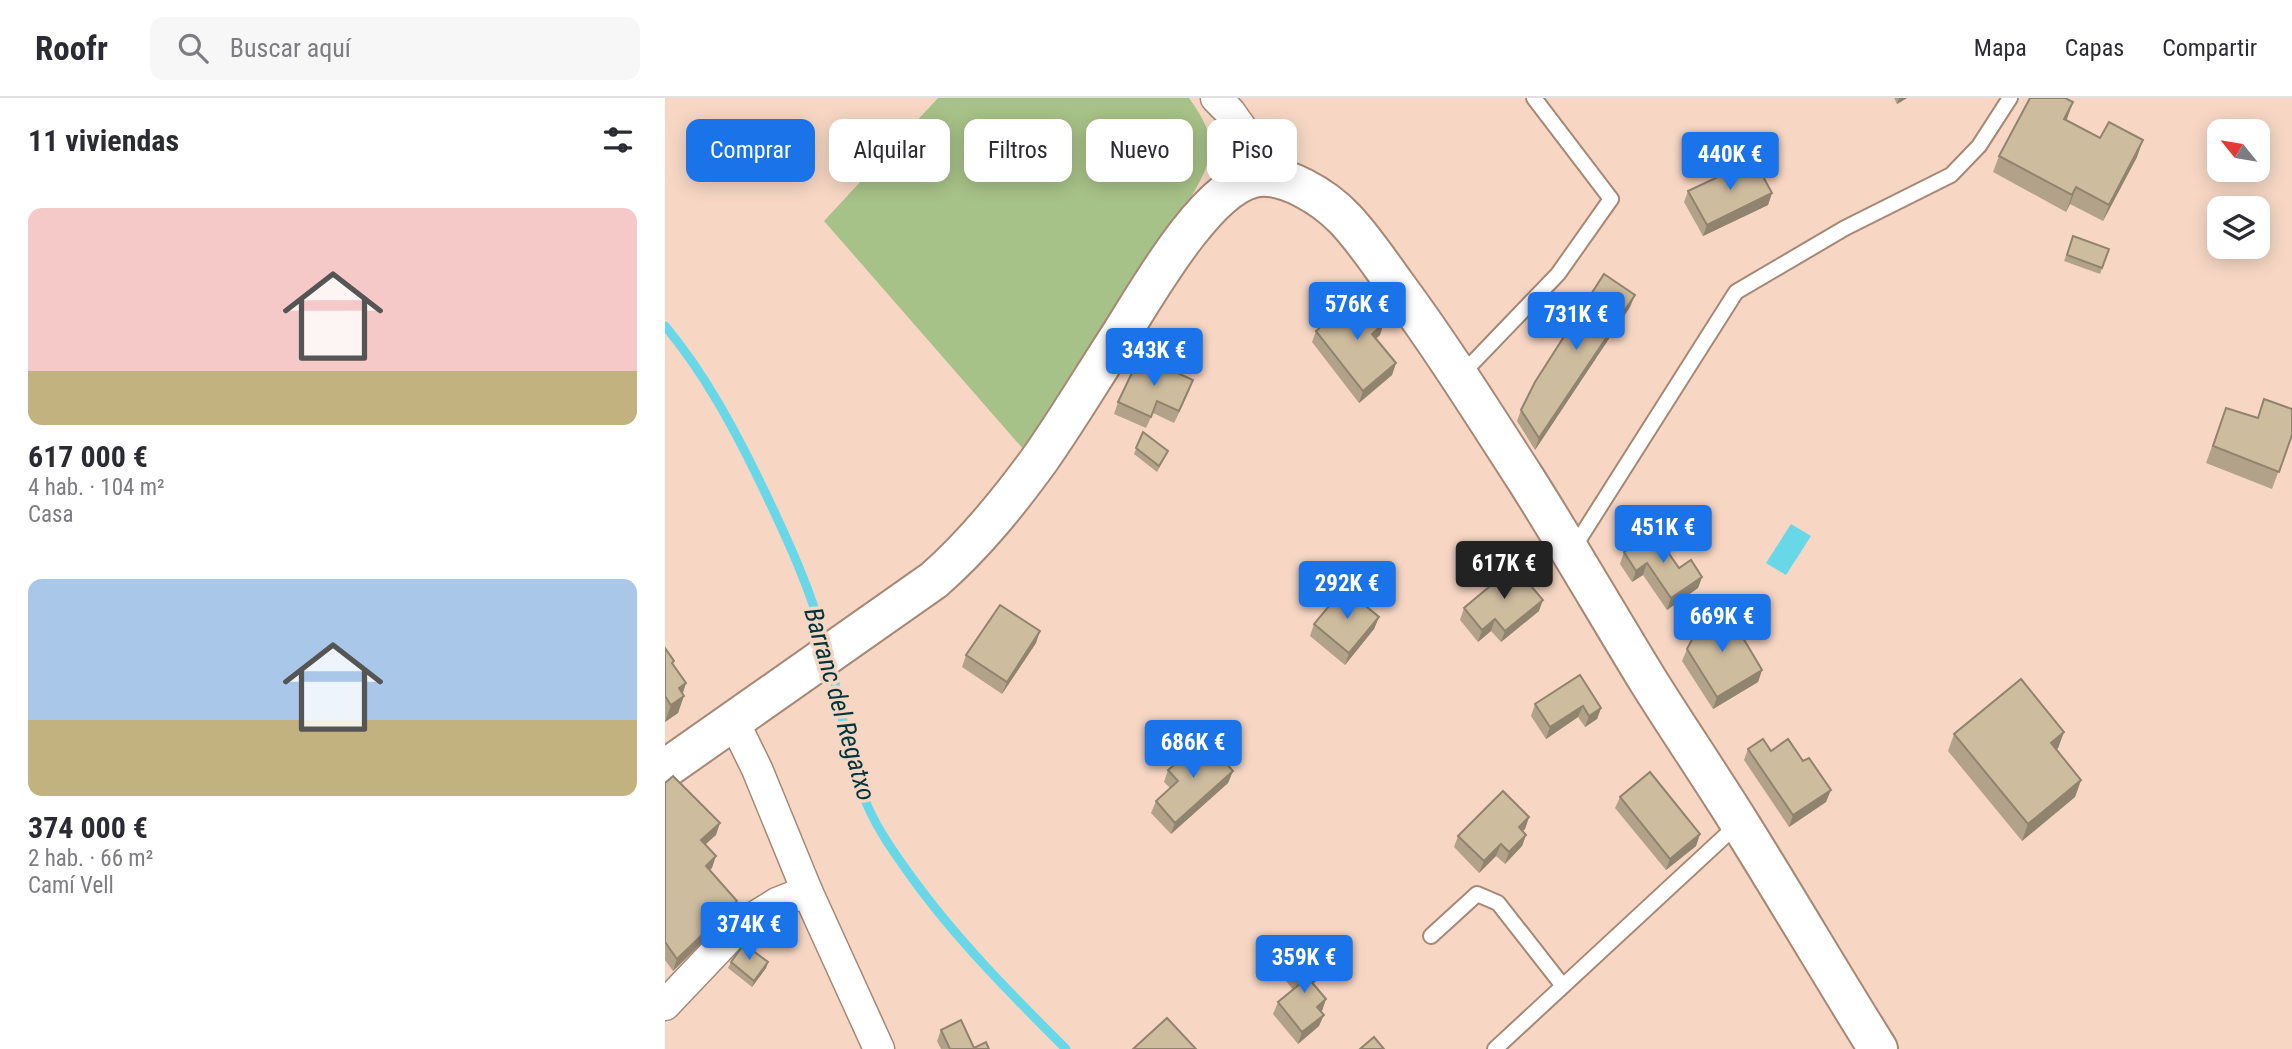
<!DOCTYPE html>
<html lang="es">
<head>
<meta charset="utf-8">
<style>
	body { margin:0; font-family:"Roboto Condensed",sans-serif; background:#f7f7f7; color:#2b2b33; height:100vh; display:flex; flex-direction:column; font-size:26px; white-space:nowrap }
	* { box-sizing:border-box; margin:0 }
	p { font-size:23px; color:#7c7c81 }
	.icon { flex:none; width:38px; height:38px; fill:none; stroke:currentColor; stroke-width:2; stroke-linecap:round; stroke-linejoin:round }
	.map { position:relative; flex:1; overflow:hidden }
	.sheet { display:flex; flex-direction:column; background:#fff; width:665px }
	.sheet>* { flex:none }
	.hud { position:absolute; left:21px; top:21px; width:665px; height:63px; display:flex; gap:14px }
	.needle { width:46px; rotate:300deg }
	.tools { position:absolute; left:1542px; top:21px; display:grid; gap:14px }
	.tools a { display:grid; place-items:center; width:63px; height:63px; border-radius:14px; background:#fff; box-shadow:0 4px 18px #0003; font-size:35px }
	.price { position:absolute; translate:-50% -60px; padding:0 16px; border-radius:7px; background:#1a73e8; color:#fff; font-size:23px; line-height:46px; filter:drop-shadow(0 2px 4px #0008) }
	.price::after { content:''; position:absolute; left:50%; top:42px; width:21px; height:16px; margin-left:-10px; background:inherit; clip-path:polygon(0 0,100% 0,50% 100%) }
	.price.active { background:#222; color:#fff }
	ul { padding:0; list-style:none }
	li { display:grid; align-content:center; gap:14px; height:371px; padding:0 28px }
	li span { display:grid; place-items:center; height:217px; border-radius:14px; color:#555 }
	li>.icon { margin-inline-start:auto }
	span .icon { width:126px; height:126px; fill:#fffc; stroke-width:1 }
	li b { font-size:30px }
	h2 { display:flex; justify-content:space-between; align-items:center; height:84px; padding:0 28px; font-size:30px }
	.chip { padding:0 24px; border-radius:14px; background:#fff; box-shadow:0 4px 18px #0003; font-size:24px; line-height:63px }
	.chip.active { background:#1a73e8; color:#fff }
	header { display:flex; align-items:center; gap:42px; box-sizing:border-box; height:98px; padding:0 35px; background:#fff; border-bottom:2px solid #e1e1e2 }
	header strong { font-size:33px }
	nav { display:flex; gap:38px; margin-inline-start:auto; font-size:24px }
	.search { width:490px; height:63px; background:#f7f7f7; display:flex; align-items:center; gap:18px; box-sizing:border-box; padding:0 24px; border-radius:14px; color:#7c7c81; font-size:26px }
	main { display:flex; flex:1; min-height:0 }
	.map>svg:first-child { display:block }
	.green { fill:#a7c288 }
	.water { fill:#68d8e8 }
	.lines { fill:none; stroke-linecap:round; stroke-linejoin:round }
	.stream { stroke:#68d8e8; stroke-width:9 }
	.lane-casing { stroke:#a58876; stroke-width:18 }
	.street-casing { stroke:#a58876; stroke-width:33 }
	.secondary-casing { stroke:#a58876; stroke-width:42 }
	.lane { stroke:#fff; stroke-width:14 }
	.street { stroke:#fff; stroke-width:30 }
	.secondary { stroke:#fff; stroke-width:38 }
	.wall { fill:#b1a289 }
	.shaded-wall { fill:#90846f }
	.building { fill:#cebc9f; stroke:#90846f; stroke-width:2 }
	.labels { text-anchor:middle; stroke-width:7; stroke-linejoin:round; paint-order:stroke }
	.water-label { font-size:26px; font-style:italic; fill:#00353c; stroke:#f7d7c4 }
</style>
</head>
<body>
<header>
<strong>Roofr</strong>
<div class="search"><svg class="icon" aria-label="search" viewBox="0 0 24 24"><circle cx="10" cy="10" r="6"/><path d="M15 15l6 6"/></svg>Buscar aquí</div>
<nav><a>Mapa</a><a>Capas</a><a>Compartir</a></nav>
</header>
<main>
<section class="sheet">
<h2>11 viviendas<svg class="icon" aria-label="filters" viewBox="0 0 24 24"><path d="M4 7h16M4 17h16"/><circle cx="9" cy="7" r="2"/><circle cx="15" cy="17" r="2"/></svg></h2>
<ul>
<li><span style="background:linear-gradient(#f6c9c9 75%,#c2b280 0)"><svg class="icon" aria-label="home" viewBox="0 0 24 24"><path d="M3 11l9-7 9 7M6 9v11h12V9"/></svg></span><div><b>617 000 €</b><p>4 hab. · 104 m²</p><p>Casa</p></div></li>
<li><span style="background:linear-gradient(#a9c7e8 65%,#c2b280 0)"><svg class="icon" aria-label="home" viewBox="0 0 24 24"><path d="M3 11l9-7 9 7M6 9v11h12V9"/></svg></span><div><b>374 000 €</b><p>2 hab. · 66 m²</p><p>Camí Vell</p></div></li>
</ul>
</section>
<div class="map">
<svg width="1627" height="951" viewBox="0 0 1627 951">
	<rect width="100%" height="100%" fill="#f7d7c4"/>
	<!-- green -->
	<path class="green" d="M273 0H524C553 40 551 57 526 99L359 352 159 123Z"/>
	<!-- water -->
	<polygon class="water" points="1126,426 1146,438 1121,477 1101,465"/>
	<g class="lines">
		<!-- stream -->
		<g class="stream">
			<path d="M0 228C40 276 70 332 97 388 122 440 146 492 161 548"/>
			<path d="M165 565C178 613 182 663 203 709 214 734 232 759 248 781 293 843 347 897 401 951"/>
		</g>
		<defs>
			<g id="lane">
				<polyline points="796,277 893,176 946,101 869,0"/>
				<polyline points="908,451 1071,194 1180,130 1286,77 1314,48 1345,0"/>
				<polyline points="766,838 812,796 833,805 898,888"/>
				<polyline points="830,951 1073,726"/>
			</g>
			<g id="street">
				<polyline points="551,0 565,14 582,38 589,80"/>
				<polyline points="69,624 92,671 142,793 214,951"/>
				<polyline points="0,907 75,828 112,805 142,793"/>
			</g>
			<path id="secondary" d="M0 671 269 482C310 446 343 405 375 361 403 321 428 279 454 239 481 197 539 92 588 80 619 73 660 100 680 121 699 141 714 164 730 186 776 248 818 315 860 380 902 446 941 514 982 581 1012 629 1044 676 1074 724 1121 799 1166 876 1213 951"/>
		</defs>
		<!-- lane casing -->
		<use href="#lane" class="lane-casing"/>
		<!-- street casing -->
		<use href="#street" class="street-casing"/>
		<!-- secondary casing -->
		<use href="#secondary" class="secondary-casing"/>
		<!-- lane -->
		<use href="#lane" class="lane"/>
		<!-- street -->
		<use href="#street" class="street"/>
		<!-- secondary -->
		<use href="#secondary" class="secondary"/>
	</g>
	<!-- wall -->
	<g class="wall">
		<polygon points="1229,0 1242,0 1232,6"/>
		<polygon points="1401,22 1472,59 1438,123 1405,106 1401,114 1328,74 1334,58"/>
		<polygon points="1023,93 1107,95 1103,107 1038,138 1019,104"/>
		<polygon points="1408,138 1444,151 1435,176 1399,163"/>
		<polygon points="965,209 870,352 852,323 856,312"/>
		<polygon points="651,233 715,237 710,241 731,265 727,277 694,305 647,244"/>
		<polygon points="528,282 509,325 488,315 481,330 449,316 453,304"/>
		<polygon points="1561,310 1592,320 1627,337 1607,391 1541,365"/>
		<polygon points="478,334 500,359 492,374 469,356"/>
		<polygon points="959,454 1014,470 1037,479 1033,490 1002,512 978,477 967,484 955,466"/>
		<polygon points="799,510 874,513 836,544 826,533 813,544 795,522"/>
		<polygon points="714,519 709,531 680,567 645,538 649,526"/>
		<polygon points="1044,523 1097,572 1093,584 1048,611 1017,563 1022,551"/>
		<polygon points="371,545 337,596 297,569 301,557"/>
		<polygon points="0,550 7,566 21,585 18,595 13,615 0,624"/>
		<polygon points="915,577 936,610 932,621 920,629 913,619 881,641 866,618 870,606"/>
		<polygon points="1399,634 1393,650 1392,652 1416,682 1410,699 1357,743 1283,653 1289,636"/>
		<polygon points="1083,651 1106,653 1161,704 1124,729 1079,662"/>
		<polygon points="503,672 568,673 563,685 506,736 486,715 491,703 505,690 499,684"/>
		<polygon points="0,685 51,737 40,746 47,770 44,772 67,815 8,873 0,862"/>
		<polygon points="955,699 1035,736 1031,748 1001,772 950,710"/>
		<polygon points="864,719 860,731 857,733 861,737 857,748 840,766 831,758 814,775 789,749 793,738"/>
		<polygon points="66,864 103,864 101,870 87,889 63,870"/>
		<polygon points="625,871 653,881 648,886 661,901 656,914 654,928 633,946 608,916 613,904 628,892 621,883"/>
		<polygon points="276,932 309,950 324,951 276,951 272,943"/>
	</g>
	<!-- shaded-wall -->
	<g class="shaded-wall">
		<polygon points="1234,0 1242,0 1232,6"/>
		<polygon points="1408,4 1402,21 1393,38 1399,21"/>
		<polygon points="1478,42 1472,59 1438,123 1444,107"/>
		<polygon points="1411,89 1405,106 1401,114 1407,97"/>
		<polygon points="1107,95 1103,107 1038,138 1042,127"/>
		<polygon points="970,197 965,209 870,352 874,340"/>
		<polygon points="719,225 715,237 703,248 707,236"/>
		<polygon points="731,265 727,277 694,305 698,293"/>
		<polygon points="528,282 524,293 509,325 514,313"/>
		<polygon points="982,465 978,477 967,484 971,473"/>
		<polygon points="1037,479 1033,490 1002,512 1006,500"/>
		<polygon points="878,502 874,513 836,544 840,533"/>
		<polygon points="714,519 709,531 680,567 684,555"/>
		<polygon points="830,521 826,533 813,544 817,532"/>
		<polygon points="375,533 371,545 337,596 342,584"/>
		<polygon points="1097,572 1093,584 1048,611 1052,599"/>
		<polygon points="21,585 16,600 19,598 13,615 0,624 6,607 14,590"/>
		<polygon points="918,608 913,619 881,641 885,629"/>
		<polygon points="936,610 932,621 920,629 924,618"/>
		<polygon points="1399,634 1393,650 1380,662 1386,645"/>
		<polygon points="568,673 563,685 506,736 510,725"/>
		<polygon points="1416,682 1410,699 1357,743 1363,726"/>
		<polygon points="1166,692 1161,704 1124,729 1128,717"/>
		<polygon points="864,719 860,731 849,741 854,729"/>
		<polygon points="55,725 51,737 32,754 36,742"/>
		<polygon points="1035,736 1031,748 1001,772 1005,761"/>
		<polygon points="861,737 857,748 840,766 844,754"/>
		<polygon points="836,746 831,758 814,775 819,763"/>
		<polygon points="51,758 47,770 37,780 41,768"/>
		<polygon points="72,803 67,815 8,873 12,861"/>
		<polygon points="103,864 101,870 87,889 89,883"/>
		<polygon points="657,870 653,881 640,893 644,881"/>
		<polygon points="661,901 657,913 648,921 652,909"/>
		<polygon points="659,917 654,928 633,946 637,934"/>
	</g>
	<!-- building -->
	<g class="building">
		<polygon points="1365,0 1400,0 1408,4 1399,21 1435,40 1444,24 1478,42 1444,107 1411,89 1407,97 1334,58"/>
		<polygon points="1089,62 1107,95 1042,127 1023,93"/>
		<polygon points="1408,138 1444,151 1437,170 1402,157"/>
		<polygon points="939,176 970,197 874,340 856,312 870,284"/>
		<polygon points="695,194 719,225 707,236 731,265 698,293 651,233"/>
		<polygon points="475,258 528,282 514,313 492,303 486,319 453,304"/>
		<polygon points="1599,301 1627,311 1627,337 1614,374 1548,348 1561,310 1593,320"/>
		<polygon points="478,334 503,353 494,368 471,350"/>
		<polygon points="989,434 1014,470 1026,462 1037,479 1006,500 982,465 971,473 959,454"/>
		<polygon points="849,468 878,502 840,533 830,521 817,532 799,510"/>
		<polygon points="679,490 714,519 684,555 649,526"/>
		<polygon points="335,507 375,533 342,584 301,557"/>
		<polygon points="1062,513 1097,572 1052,599 1022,551 1040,517 1044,523"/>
		<polygon points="0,550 9,563 7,565 21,585 14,590 19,598 6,607 0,598"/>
		<polygon points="915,577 936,610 924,618 918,608 885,629 870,606"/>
		<polygon points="1356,581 1399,634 1386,645 1416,682 1363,726 1289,636"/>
		<polygon points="539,641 568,673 510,725 491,703 513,683 503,672"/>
		<polygon points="1098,641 1106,653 1123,641 1138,663 1144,660 1166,692 1128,717 1083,651"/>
		<polygon points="985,674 1035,736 1005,761 955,699"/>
		<polygon points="8,678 55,725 36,742 51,758 41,768 72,803 12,861 0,844 0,685"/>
		<polygon points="838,693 864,719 854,729 861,737 844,754 836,746 819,763 793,738"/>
		<polygon points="79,846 103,864 89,883 66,864"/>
		<polygon points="645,855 657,870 644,881 661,901 652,909 659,917 637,934 613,904 636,885 625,871"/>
		<polygon points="502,920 531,951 468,951"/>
		<polygon points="296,922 309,950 321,944 324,951 285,951 276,932"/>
		<polygon points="709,939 719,951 695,951"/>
	</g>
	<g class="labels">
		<!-- water labels -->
		<g class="water-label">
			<text transform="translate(175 606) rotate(74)" y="9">Barranc del Regatxo</text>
		</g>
	</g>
</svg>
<div class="tools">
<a><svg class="needle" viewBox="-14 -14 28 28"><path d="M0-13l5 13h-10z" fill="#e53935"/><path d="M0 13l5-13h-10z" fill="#7c7c81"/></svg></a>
<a><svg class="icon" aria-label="layers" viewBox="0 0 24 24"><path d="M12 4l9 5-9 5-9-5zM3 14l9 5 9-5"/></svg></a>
</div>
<b class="price" style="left:1065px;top:94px">440K €</b>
<b class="price" style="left:692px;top:244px">576K €</b>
<b class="price" style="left:911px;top:254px">731K €</b>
<b class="price" style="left:489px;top:290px">343K €</b>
<b class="price" style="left:998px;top:467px">451K €</b>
<b class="price active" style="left:839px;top:503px">617K €</b>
<b class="price" style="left:682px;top:523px">292K €</b>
<b class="price" style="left:1057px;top:556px">669K €</b>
<b class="price" style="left:528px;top:682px">686K €</b>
<b class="price" style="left:84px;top:864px">374K €</b>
<b class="price" style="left:639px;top:897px">359K €</b>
<div class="hud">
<a class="chip active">Comprar</a>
<a class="chip">Alquilar</a>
<a class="chip">Filtros</a>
<a class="chip">Nuevo</a>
<a class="chip">Piso</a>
</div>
</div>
</main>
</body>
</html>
